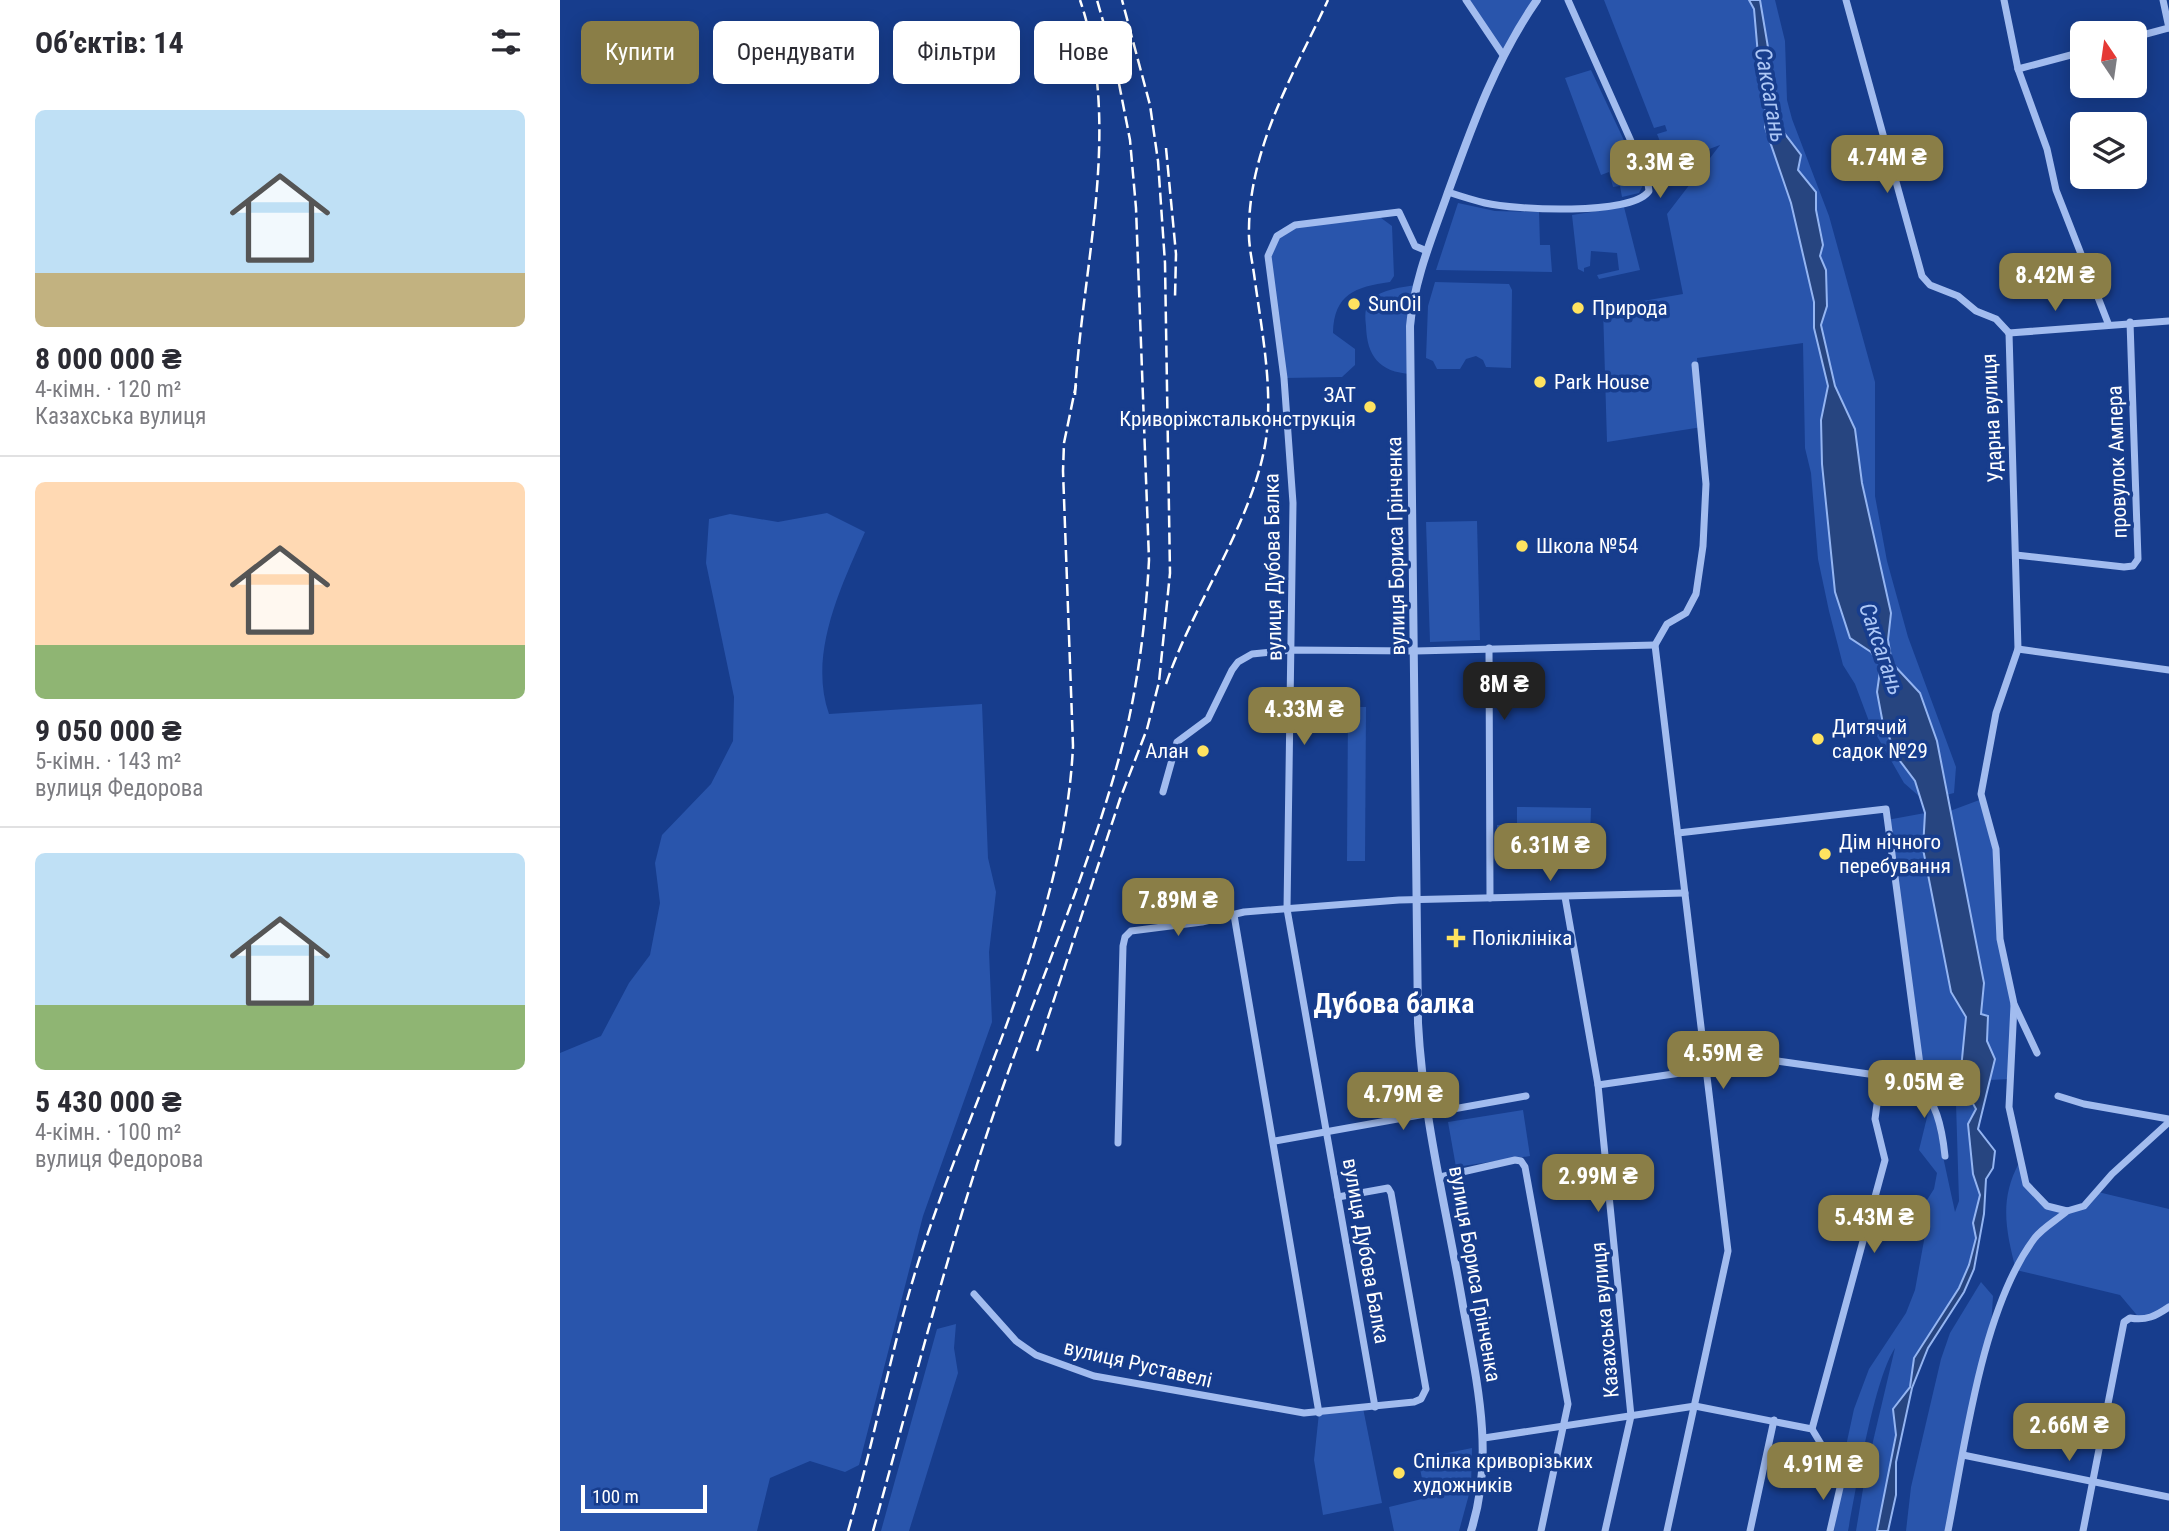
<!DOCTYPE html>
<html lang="uk">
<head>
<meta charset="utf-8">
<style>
	body { margin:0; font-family:"Roboto Condensed",sans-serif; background:#f7f7f7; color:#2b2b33; height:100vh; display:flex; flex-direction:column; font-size:26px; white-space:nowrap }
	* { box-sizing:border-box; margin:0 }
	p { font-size:23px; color:#7c7c81 }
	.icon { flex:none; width:38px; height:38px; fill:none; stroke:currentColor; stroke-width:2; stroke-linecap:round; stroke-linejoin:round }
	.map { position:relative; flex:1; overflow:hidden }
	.drawer { display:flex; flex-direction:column; background:#fff; width:560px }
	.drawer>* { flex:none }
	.guide { position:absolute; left:21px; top:21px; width:665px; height:63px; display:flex; gap:14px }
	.needle { width:46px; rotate:347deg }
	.tools { position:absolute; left:1510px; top:21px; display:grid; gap:14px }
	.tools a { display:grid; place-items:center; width:77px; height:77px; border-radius:10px; background:#fff; box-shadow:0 4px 18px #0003; font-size:35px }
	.scale { position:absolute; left:21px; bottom:18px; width:126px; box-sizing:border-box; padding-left:7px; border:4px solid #fff; border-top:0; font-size:19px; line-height:24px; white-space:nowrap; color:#fff; -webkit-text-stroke:5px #173d8d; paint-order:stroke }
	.price { position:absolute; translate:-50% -60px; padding:0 16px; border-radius:14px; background:#8a7e47; color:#fff; font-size:23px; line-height:46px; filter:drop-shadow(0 2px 4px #0008) }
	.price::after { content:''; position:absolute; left:50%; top:42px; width:21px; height:16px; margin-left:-10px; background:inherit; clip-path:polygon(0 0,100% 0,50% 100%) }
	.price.on { background:#222; color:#fff }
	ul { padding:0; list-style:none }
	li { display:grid; align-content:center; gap:14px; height:371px; padding:0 35px }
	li+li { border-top:2px solid #e1e1e2 }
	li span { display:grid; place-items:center; height:217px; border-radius:10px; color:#555 }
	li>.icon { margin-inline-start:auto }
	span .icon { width:126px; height:126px; fill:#fffc; stroke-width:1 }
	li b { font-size:30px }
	h2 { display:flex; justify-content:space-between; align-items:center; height:84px; padding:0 35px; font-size:30px }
	.chip { padding:0 24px; border-radius:10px; background:#fff; box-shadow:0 4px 18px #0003; font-size:24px; line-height:63px }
	.chip.on { background:#8a7e47; color:#fff }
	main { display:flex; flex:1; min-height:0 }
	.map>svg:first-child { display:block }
	.green { fill:#2955ac }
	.water { fill:#274580; stroke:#94b5f2; stroke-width:2 }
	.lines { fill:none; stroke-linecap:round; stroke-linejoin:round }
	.minor { stroke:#a2bcef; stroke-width:7 }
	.tertiary { stroke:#a2bcef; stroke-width:8 }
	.rail { stroke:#fff; stroke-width:2.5; stroke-dasharray:12 5; stroke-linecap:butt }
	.poi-dot { fill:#ffe360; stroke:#173d8d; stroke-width:2.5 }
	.labels { text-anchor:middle; stroke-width:7; stroke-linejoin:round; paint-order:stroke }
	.poi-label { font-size:21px; fill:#fff; stroke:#173d8d; text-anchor:start }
	.street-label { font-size:21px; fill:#fff; stroke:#173d8d }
	.water-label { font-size:23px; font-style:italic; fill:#adc7f6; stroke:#173d8d }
	.district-label { font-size:28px; font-weight:bold; fill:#fff; stroke:#173d8d }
</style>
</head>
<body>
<main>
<section class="drawer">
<h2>Об’єктів: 14<svg class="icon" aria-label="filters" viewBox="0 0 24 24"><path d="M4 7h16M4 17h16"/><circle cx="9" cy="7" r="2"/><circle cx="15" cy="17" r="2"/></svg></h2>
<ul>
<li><span style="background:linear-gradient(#bfe0f5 75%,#c2b280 0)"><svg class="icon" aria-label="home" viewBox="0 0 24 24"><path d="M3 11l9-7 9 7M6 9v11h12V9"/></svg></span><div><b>8 000 000 ₴</b><p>4-кімн. · 120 m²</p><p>Казахська вулиця</p></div></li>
<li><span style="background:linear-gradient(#ffd9b3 75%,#8fb573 0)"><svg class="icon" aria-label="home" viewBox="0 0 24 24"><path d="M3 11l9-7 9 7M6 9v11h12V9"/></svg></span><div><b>9 050 000 ₴</b><p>5-кімн. · 143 m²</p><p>вулиця Федорова</p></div></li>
<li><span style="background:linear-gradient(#bfe0f5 70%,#8fb573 0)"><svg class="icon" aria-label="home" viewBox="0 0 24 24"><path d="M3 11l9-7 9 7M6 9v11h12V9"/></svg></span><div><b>5 430 000 ₴</b><p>4-кімн. · 100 m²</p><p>вулиця Федорова</p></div></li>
</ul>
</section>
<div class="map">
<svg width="1609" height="1531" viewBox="0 0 1609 1531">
	<rect width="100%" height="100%" fill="#173d8d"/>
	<!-- green -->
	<g class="green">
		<polygon points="906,0 977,0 943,55"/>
		<polygon points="1044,0 1189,0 1194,9 1198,55 1207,69 1205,127 1231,203 1254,302 1254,328 1268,386 1261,420 1262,464 1275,592 1290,638 1311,652 1322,664 1317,692 1340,761 1355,781 1360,797 1344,783 1310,724 1295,684 1283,665 1269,611 1258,559 1251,473 1245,448 1243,343 1137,358 1142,427 1047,442 1043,308 1123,294 1107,214 1160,145 1109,164 1097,134 1107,131 1105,125 1094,128"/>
		<polygon points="1200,0 1215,0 1225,41 1227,100 1232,119 1269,216 1315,382 1315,496 1327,561 1348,637 1396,767 1394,793 1386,795 1377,741 1360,693 1332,663 1328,640 1331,612 1302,483 1295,429 1275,386 1261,325 1267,306 1266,270 1260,256 1263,245 1256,210 1256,192 1238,170 1241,155 1222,130"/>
		<polygon points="1031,70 1084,183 1079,193 1062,197 1060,186 1053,187 1049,172 1041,175 1005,78"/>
		<polygon points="898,203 935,211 979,212 980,245 990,245 992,272 876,270"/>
		<polygon points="1064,207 1080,270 1039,279 1037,275 1059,270 1057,253 1031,251 1030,266 1024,268 1024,272 1018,269 1012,215"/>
		<path d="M817 215 832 226 834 276 830 282C795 287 774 294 773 333L795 349V365L782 377 724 378 709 256 724 230Z"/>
		<polygon points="875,282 949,284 952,290 951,368 926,367 923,360 916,356 906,359 900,369 877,369 873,361 866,358 868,306"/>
		<path d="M857 285 851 374C819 372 807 356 806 326 805 317 804 307 811 300 822 289 842 287 857 285Z"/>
		<path d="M267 513 305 532C281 587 248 654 269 714L422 704 428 858 436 892 429 952 432 1022 363 1216 299 1465 285 1472 250 1461 210 1478 197 1531H0V1053L41 1036 69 983 90 955 100 903 95 863 102 835 151 784 173 741 174 697 146 563 149 519 170 514 218 522Z"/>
		<polygon points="917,521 920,640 870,642 866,522"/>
		<polygon points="788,707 806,707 805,861 787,861"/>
		<polygon points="1422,799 1432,831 1440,939 1454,1004 1450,1079 1429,1080 1435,1059 1427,1041 1428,1017 1421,1015 1424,983 1390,811"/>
		<polygon points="957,807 1031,808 1030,838 994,840 983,851 937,853 937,825 957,824"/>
		<path d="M1365 813 1363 849 1391 992 1406 1017 1400 1080 1416 1109 1408 1124 1413 1174 1420 1195 1413 1223 1416 1238 1409 1265 1399 1288 1354 1358 1350 1387 1333 1409 1336 1435 1318 1531H1296L1306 1471 1335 1348C1314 1379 1296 1490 1288 1531H1274L1279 1501 1278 1483 1294 1409 1309 1369 1346 1313 1355 1290 1365 1235 1367 1200 1374 1189 1377 1173 1359 1150 1371 1101 1395 1212 1399 1201 1396 1103 1400 1080 1355 1079 1361 1072 1327 820Z"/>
		<polygon points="963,1110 970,1156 896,1167 888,1122"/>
		<path d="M1459 1163C1473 1205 1502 1228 1538 1192L1609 1209V1307L1581 1320 1560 1295 1456 1270C1446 1231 1439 1200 1459 1163Z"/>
		<polygon points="1421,1282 1433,1296 1431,1327 1388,1531 1346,1531 1351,1487 1381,1359 1390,1333"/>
		<polygon points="396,1324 394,1348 398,1373 349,1531 321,1531 377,1329"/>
		<polygon points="803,1408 822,1503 763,1515 754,1460 759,1413"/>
		<polygon points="912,1448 911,1487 899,1531 834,1531 829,1507 866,1498 858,1459"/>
	</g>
	<!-- water -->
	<polygon class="water" points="1189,0 1200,0 1222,130 1241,155 1238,170 1256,192 1256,210 1263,245 1260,256 1266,270 1267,306 1261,325 1275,386 1295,429 1302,483 1331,613 1328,640 1332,663 1360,693 1377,741 1424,983 1421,1014 1428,1016 1427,1041 1435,1059 1418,1129 1435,1151 1433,1168 1426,1179 1424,1214 1414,1269 1404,1292 1368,1348 1352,1388 1336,1462 1336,1495 1328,1531 1317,1531 1336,1435 1333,1409 1350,1387 1354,1358 1399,1288 1409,1265 1416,1238 1413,1223 1420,1195 1413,1174 1408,1124 1416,1109 1400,1080 1406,1017 1391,992 1363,849 1365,813 1355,781 1340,761 1323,724 1317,692 1321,664 1311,652 1290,638 1275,592 1262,464 1261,420 1268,386 1254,328 1254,302 1231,203 1205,127 1207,69 1198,55 1194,9"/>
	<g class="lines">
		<!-- minor -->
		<g class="minor">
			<polyline points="906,0 943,55"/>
			<polyline points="1286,0 1362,276 1370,285 1398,296 1416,311 1436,319 1449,333"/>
			<polyline points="1444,0 1458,69 1487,149 1496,190 1548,323"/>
			<polyline points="1603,0 1609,28"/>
			<polyline points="1575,37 1609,28"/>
			<polyline points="1458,69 1522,52"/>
			<path d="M888 192C900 196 913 200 925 203 954 210 1072 216 1089 191L1087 177 1008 0"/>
			<polyline points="1449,333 1458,649 1436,713 1421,794 1436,849 1440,939 1454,1004 1477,1053"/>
			<polyline points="1449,333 1609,321"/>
			<polyline points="1456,555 1564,567 1573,566 1578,559 1570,322"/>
			<polyline points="929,648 930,898"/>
			<polyline points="1458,649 1609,670"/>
			<polyline points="603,792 617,742 648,719 672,670 678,662 692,654 732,650 855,651 1095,645"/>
			<polyline points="1005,897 1038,1085 1071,1416 1045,1531"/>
			<polyline points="674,915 759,1413"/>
			<polyline points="1454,1005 1449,1107 1466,1184 1487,1206 1507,1211 1524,1206 1552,1174 1609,1122"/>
			<path d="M1355 1079C1376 1100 1382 1127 1385 1156"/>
			<polyline points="1038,1085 1210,1060 1344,1079 1355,1079 1361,1072 1326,809 1118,833"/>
			<polyline points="1498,1096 1524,1104 1609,1119"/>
			<polyline points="715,1141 966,1096"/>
			<polyline points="558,1143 563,946 565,937 571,931 642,922 684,912 839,900 1125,893"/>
			<polyline points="880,1177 955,1160 961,1161 965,1167 1008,1404 981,1531"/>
			<polyline points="414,1294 456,1341 476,1355 534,1376 744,1413 854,1402 861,1399 866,1389 831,1193 828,1188 778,1197"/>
			<polyline points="815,1407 727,909 733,503 724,378 708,256 717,236 735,225 839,212 855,246 867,251"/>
			<polyline points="1252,1429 1325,1160 1315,1119 1321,1075"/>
			<polyline points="924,1438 1135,1406 1252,1429 1282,1479 1270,1531"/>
			<polyline points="1403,1455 1609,1497"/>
			<polyline points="1107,1531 1168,1251 1095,645 1107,624 1126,613 1136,594 1143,546 1146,484 1135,365"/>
			<polyline points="1190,1531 1214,1420"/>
			<path d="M1388 1531C1405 1445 1422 1309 1474 1239 1482 1228 1497 1220 1507 1211"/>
			<path d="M1523 1531 1564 1322 1570 1318C1586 1321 1596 1316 1609 1307"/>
		</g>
		<!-- tertiary -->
		<path class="tertiary" d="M911 1531C935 1456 917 1382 903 1306 887 1212 863 1118 858 1023L850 326C854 281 871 240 886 198 911 129 935 60 977 0"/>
		<!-- rail -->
		<g class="rail">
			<polyline points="606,148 616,254 615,298"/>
			<path d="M515 395C522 265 563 128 520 0"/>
			<path d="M606 684C633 604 694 520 706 439 713 388 702 332 695 281 693 264 688 245 689 228 690 146 734 73 768 0"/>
			<polyline points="477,1051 560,799 587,729 599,682 610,573 605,263 598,161 590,105 562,0"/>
			<path d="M288 1531C317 1432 334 1330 368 1233 422 1076 505 914 513 746L503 471 504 443 516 385"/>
			<path d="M313 1531C353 1388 389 1244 437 1104 480 978 537 853 568 723 580 669 586 615 589 560L576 208 570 140 555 63 537 0"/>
		</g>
	</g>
	<!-- markers -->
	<g class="poi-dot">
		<circle cx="794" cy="304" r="7"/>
		<circle cx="1018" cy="308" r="7"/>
		<circle cx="980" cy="382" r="7"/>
		<circle cx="810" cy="407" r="7"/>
		<circle cx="962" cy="546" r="7"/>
		<circle cx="1258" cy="739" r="7"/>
		<circle cx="643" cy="751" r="7"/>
		<circle cx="1265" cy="854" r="7"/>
		<path d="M892.5 927.5h7v7h7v7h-7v7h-7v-7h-7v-7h7z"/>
		<circle cx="839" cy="1473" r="7"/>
	</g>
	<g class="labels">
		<!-- poi labels -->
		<g class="poi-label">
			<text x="808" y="311">SunOil</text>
			<text x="1032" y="315">Природа</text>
			<text x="994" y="389">Park House</text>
			<text x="796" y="402" text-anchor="end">ЗАТ<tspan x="796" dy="24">Криворіжстальконструкція</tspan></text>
			<text x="976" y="553">Школа №54</text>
			<text x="1272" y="734">Дитячий<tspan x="1272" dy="24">садок №29</tspan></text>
			<text x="629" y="758" text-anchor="end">Алан</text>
			<text x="1279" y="849">Дім нічного<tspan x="1279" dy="24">перебування</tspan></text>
			<text x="912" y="945">Поліклініка</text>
			<text x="853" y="1468">Спілка криворізьких<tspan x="853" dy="24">художників</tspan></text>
		</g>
		<!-- street labels -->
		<g class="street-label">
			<text transform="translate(1432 418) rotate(-93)" y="7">Ударна вулиця</text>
			<text transform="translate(1557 462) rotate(-92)" y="7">провулок Ампера</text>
			<text transform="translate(836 546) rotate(-91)" y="7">вулиця Бориса Грінченка</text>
			<text transform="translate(713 567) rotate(-91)" y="7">вулиця Дубова Балка</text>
			<text transform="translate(806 1251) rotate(80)" y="7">вулиця Дубова Балка</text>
			<text transform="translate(915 1274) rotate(80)" y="7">вулиця Бориса Грінченка</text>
			<text transform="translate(1045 1320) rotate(-95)" y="7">Казахська вулиця</text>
			<text transform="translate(578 1364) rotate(13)" y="7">вулиця Руставелі</text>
		</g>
		<!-- water labels -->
		<g class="water-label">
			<text transform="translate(1211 95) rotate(80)" y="8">Саксагань</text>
			<text transform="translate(1322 649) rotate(71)" y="8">Саксагань</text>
		</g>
		<!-- district labels -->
		<g class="district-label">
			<text x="834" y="1013">Дубова балка</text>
		</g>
	</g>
</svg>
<div class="tools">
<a><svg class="needle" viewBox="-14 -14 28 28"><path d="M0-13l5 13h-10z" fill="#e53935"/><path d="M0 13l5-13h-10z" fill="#7c7c81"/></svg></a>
<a><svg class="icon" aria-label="layers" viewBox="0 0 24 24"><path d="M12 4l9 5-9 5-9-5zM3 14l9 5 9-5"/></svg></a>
</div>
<div class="scale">100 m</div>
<b class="price" style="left:1327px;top:195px">4.74M ₴</b>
<b class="price" style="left:1100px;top:200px">3.3M ₴</b>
<b class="price" style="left:1495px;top:313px">8.42M ₴</b>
<b class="price on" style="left:944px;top:722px">8M ₴</b>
<b class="price" style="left:744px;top:747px">4.33M ₴</b>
<b class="price" style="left:990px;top:883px">6.31M ₴</b>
<b class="price" style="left:618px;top:938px">7.89M ₴</b>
<b class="price" style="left:1163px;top:1091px">4.59M ₴</b>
<b class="price" style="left:1364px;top:1120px">9.05M ₴</b>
<b class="price" style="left:843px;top:1132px">4.79M ₴</b>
<b class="price" style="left:1038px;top:1214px">2.99M ₴</b>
<b class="price" style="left:1314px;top:1255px">5.43M ₴</b>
<b class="price" style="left:1509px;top:1463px">2.66M ₴</b>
<b class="price" style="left:1263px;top:1502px">4.91M ₴</b>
<div class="guide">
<a class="chip on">Купити</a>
<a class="chip">Орендувати</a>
<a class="chip">Фільтри</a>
<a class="chip">Нове</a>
</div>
</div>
</main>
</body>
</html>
